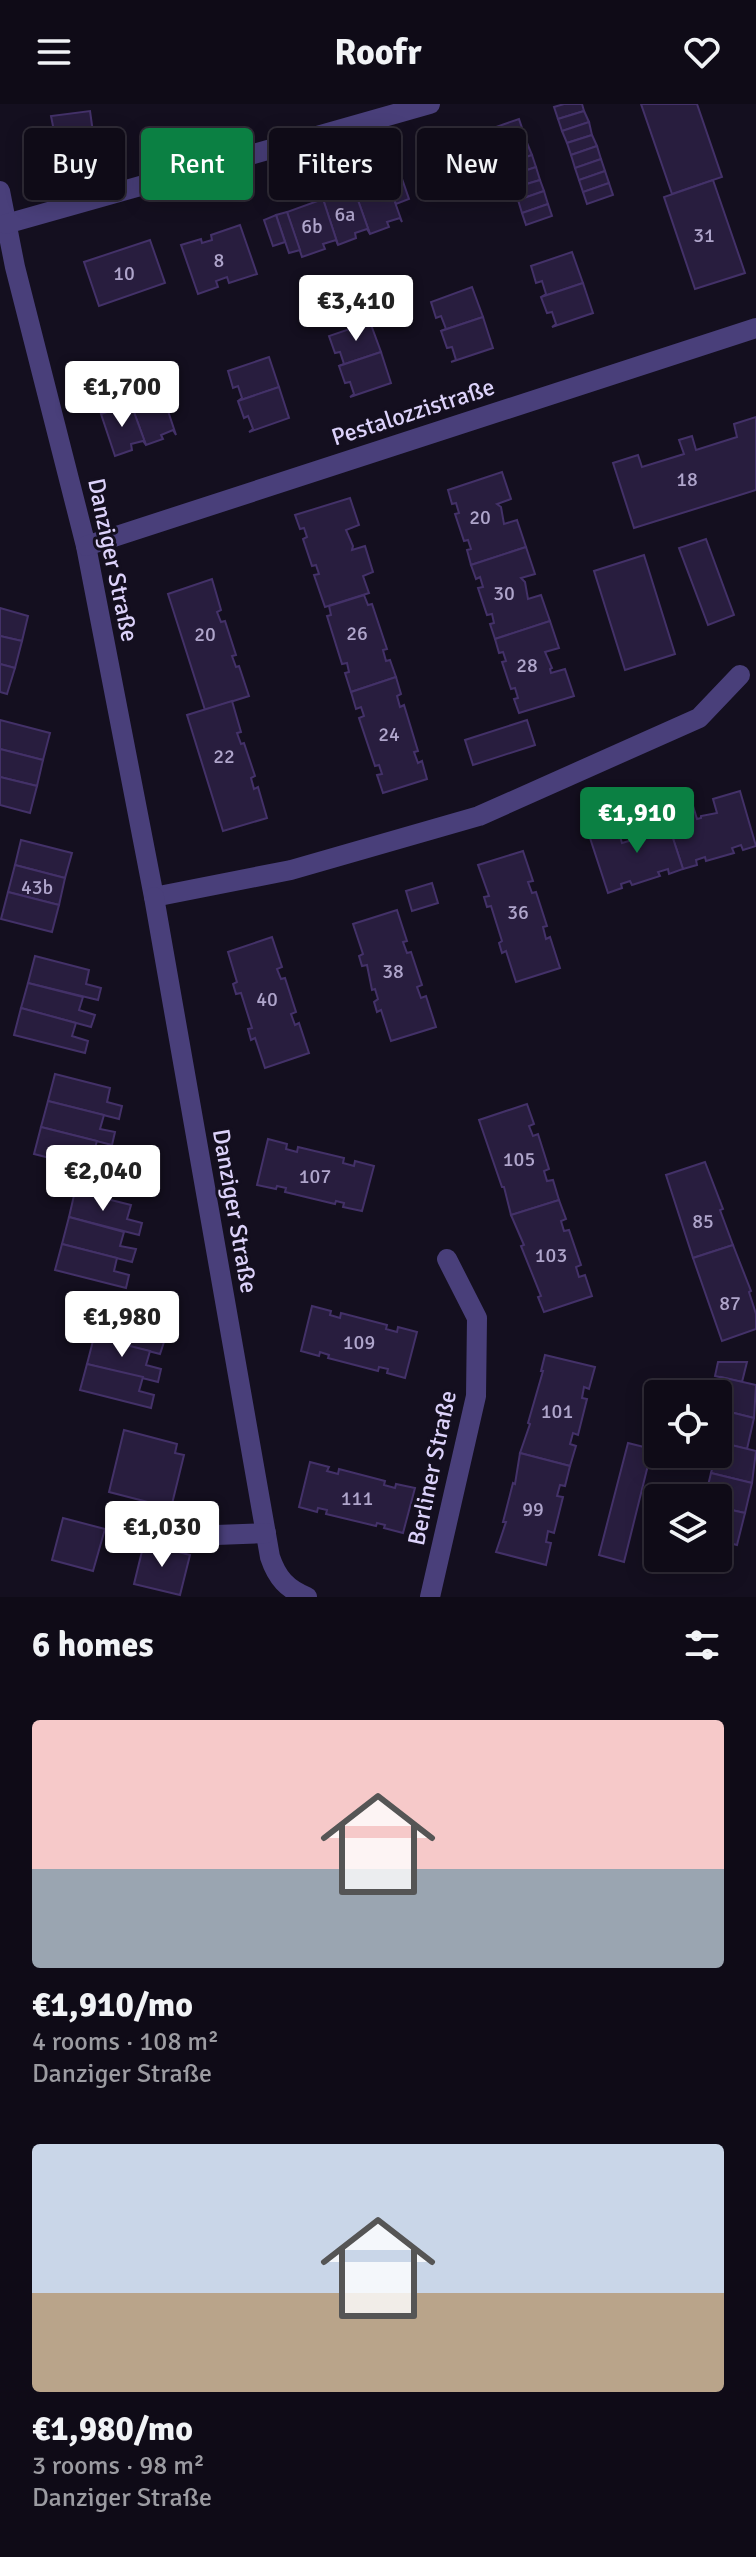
<!DOCTYPE html>
<html lang="en">
<head>
<meta charset="utf-8">
<style>
	body { margin:0; font-family:Signika,sans-serif; background:#181420; color:#f1f3f6; height:100vh; display:flex; flex-direction:column; font-size:30px; white-space:nowrap }
	* { box-sizing:border-box; margin:0 }
	p { font-size:26px; color:#9b9ba1 }
	.icon { flex:none; width:44px; height:44px; fill:none; stroke:currentColor; stroke-width:2; stroke-linecap:round; stroke-linejoin:round }
	.map { position:relative; height:1493px; overflow:hidden }
	.details { display:flex; flex-direction:column; background:#0f0b17; flex:1 }
	.details>* { flex:none }
	.hud { position:absolute; left:24px; top:24px; width:708px; height:72px; display:flex; gap:16px }
	.controls { position:absolute; left:644px; top:1276px; display:grid; gap:16px }
	.controls a { display:grid; place-items:center; width:88px; height:88px; border-radius:8px; background:#0f0b17; box-shadow:0 4px 20px #0003,0 0 0 2px #2f2b36; font-size:40px }
	.price { position:absolute; translate:-50% -68px; padding:0 18px; border-radius:8px; background:#fff; color:#222; font-size:26px; line-height:52px; filter:drop-shadow(0 2px 4px #0008) }
	.price::after { content:''; position:absolute; left:50%; top:48px; width:24px; height:18px; margin-left:-12px; background:inherit; clip-path:polygon(0 0,100% 0,50% 100%) }
	.price.active { background:#0b8043; color:#fff }
	ul { padding:0; list-style:none }
	li { display:grid; align-content:center; gap:16px; height:424px; padding:0 32px }
	li span { display:grid; place-items:center; height:248px; border-radius:8px; color:#555 }
	li>.icon { margin-inline-start:auto }
	span .icon { width:144px; height:144px; fill:#fffc; stroke-width:1 }
	li b { font-size:34px }
	h2 { display:flex; justify-content:space-between; align-items:center; height:96px; padding:0 32px; font-size:34px }
	.chip { padding:0 28px; border-radius:8px; background:#0f0b17; box-shadow:0 4px 20px #0003,0 0 0 2px #2f2b36; font-size:28px; line-height:72px }
	.chip.active { background:#0b8043; color:#fff }
	header { display:flex; justify-content:space-between; align-items:center; height:104px; padding:0 32px; background:#0f0b17; font-size:36px; font-weight:700 }
	.map>svg:first-child { display:block }
	.building { fill:#281d3e; stroke:#433168; stroke-width:2 }
	.lines { fill:none; stroke-linecap:round; stroke-linejoin:round }
	.minor { stroke:#493f7a; stroke-width:20 }
	.labels { text-anchor:middle; stroke-width:6; stroke-linejoin:round; paint-order:stroke }
	.number-label { font-size:20px; fill:#afa5cb }
	.street-label { font-size:24px; fill:#dcd2fa; stroke:#140f1f }
</style>
</head>
<body>
<header><svg class="icon" aria-label="menu" viewBox="0 0 24 24"><path d="M4 6h16M4 12h16M4 18h16"/></svg>Roofr<svg class="icon" aria-label="heart" viewBox="0 0 24 24"><path d="M12 20l-8-8c-3-5 5-10 8-4 3-6 11-1 8 4z"/></svg></header>
<div class="map">
<svg width="756" height="1493" viewBox="0 0 756 1493">
	<rect width="100%" height="100%" fill="#140f1f"/>
	<!-- building -->
	<g class="building">
		<polygon points="564,0 582,0 584,7 558,15 554,3"/>
		<polygon points="641,0 697,0 722,73 672,90"/>
		<polygon points="90,7 97,57 61,62 51,12"/>
		<polygon points="584,7 589,18 562,27 558,15"/>
		<polygon points="519,15 523,27 497,36 493,24"/>
		<polygon points="589,18 592,31 567,39 562,27"/>
		<polygon points="523,27 527,39 501,48 497,36"/>
		<polygon points="592,31 597,42 571,51 567,39"/>
		<polygon points="527,39 532,51 505,60 501,48"/>
		<polygon points="477,41 490,78 444,93 432,56"/>
		<polygon points="597,42 601,55 575,64 571,51"/>
		<polygon points="532,51 536,63 509,72 505,60"/>
		<polygon points="601,55 605,67 579,76 575,64"/>
		<polygon points="536,63 540,76 513,84 509,72"/>
		<polygon points="605,67 609,79 583,88 579,76"/>
		<polygon points="400,69 409,95 396,100 386,73"/>
		<polygon points="386,73 402,118 400,114 387,118 389,123 370,130 354,85"/>
		<polygon points="540,76 544,87 518,96 513,84"/>
		<polygon points="713,76 745,169 695,185 664,93"/>
		<polygon points="609,79 613,91 587,100 583,88"/>
		<polygon points="354,85 370,130 367,125 355,129 356,134 338,141 323,95"/>
		<polygon points="544,87 548,100 522,109 518,96"/>
		<polygon points="323,95 338,141 336,136 323,140 325,145 302,153 287,108"/>
		<polygon points="548,100 552,112 526,121 522,109"/>
		<polygon points="287,108 300,146 289,149 276,111"/>
		<polygon points="276,111 285,138 273,142 264,116"/>
		<polygon points="240,121 257,170 229,179 227,173 216,177 218,183 198,190 181,141 201,135 202,139 212,136 211,131"/>
		<polygon points="150,136 165,179 99,202 84,158"/>
		<polygon points="572,148 583,179 541,193 546,190 542,177 536,179 531,162"/>
		<polygon points="583,179 593,209 552,223 556,220 552,208 547,209 541,193"/>
		<polygon points="472,183 483,213 441,227 446,225 441,212 436,214 431,198"/>
		<polygon points="483,213 493,244 451,258 456,256 452,243 447,244 441,227"/>
		<polygon points="370,218 381,248 339,262 344,260 340,248 335,249 329,232"/>
		<polygon points="381,248 391,279 350,293 354,290 350,278 345,279 339,262"/>
		<polygon points="269,253 279,283 238,297 242,294 238,282 233,284 228,267"/>
		<polygon points="279,283 289,314 249,328 253,325 248,312 244,314 238,297"/>
		<polygon points="162,289 176,331 173,326 161,331 163,335 146,341 131,300"/>
		<polygon points="131,300 146,341 143,337 131,340 132,346 115,352 101,310"/>
		<polygon points="756,313 756,386 634,424 613,359 638,351 642,363 684,350 679,336 692,332 696,346 737,333 734,320"/>
		<polygon points="502,368 511,395 497,400 501,403 504,420 517,416 526,443 471,461 467,446 471,445 468,436 464,437 455,410 459,409 456,399 452,400 448,386"/>
		<polygon points="350,394 359,421 346,426 353,442 352,446 365,442 373,468 363,472 369,489 325,503 314,471 319,470 316,461 312,462 303,435 307,433 304,424 300,425 295,411"/>
		<polygon points="706,435 734,511 708,521 679,444"/>
		<polygon points="526,443 535,470 521,474 525,478 528,495 541,491 550,517 495,535 490,520 494,519 492,510 487,511 478,484 483,483 480,473 476,475 471,461"/>
		<polygon points="644,451 675,550 625,566 594,467"/>
		<polygon points="212,475 221,506 217,508 221,518 225,517 236,551 232,552 236,563 239,562 249,592 205,606 168,490"/>
		<polygon points="364,491 368,501 372,500 387,545 383,546 386,557 390,556 396,573 351,588 345,569 349,568 347,559 342,560 327,512 331,511 329,502"/>
		<polygon points="0,504 28,512 22,537 0,532"/>
		<polygon points="550,517 559,544 545,548 552,564 550,565 551,569 565,565 574,592 519,609 514,595 518,594 515,584 511,585 502,558 506,557 503,548 499,549 495,535"/>
		<polygon points="0,532 22,537 15,564 0,560"/>
		<polygon points="0,560 15,564 7,590 0,588"/>
		<polygon points="396,573 401,590 397,592 400,603 404,601 418,647 414,648 418,659 422,657 427,675 383,689 377,671 382,670 379,661 375,662 359,614 364,612 361,603 356,605 351,588"/>
		<polygon points="232,597 241,628 237,629 241,640 244,639 255,672 251,674 254,685 258,683 267,714 223,727 187,611"/>
		<polygon points="0,616 50,629 43,656 0,645"/>
		<polygon points="527,616 535,641 473,661 465,636"/>
		<polygon points="0,645 43,656 37,682 0,673"/>
		<polygon points="0,673 37,682 30,709 0,701"/>
		<polygon points="740,687 756,742 743,746 741,741 732,744 734,749 706,757 705,753 696,756 697,761 683,765 665,710 693,702 697,715 701,714 701,712 717,709 713,695"/>
		<polygon points="665,710 683,765 669,770 668,765 658,768 660,772 632,781 630,777 621,780 622,784 608,789 590,734 618,726 622,739 639,734 643,732 638,719"/>
		<polygon points="21,736 72,749 65,774 15,761"/>
		<polygon points="523,747 533,777 528,778 532,789 536,788 547,822 543,823 546,835 550,833 560,864 516,878 506,847 502,849 499,839 502,837 491,802 487,803 484,793 489,792 478,761"/>
		<polygon points="15,761 65,774 59,801 8,788"/>
		<polygon points="432,779 438,799 412,807 406,787"/>
		<polygon points="8,788 59,801 52,828 1,815"/>
		<polygon points="397,806 407,837 403,838 407,849 411,848 422,881 417,883 421,894 426,892 436,923 391,937 381,906 377,908 374,898 378,895 375,885 372,886 367,861 362,862 359,852 363,850 353,820"/>
		<polygon points="272,833 282,863 277,865 281,875 285,874 296,908 291,910 295,921 299,919 309,949 265,964 255,934 251,936 248,925 252,924 241,889 236,890 233,880 237,878 228,848"/>
		<polygon points="35,852 89,866 86,880 101,884 98,896 28,879"/>
		<polygon points="28,879 83,893 79,906 95,911 91,923 21,904"/>
		<polygon points="21,904 76,919 72,932 88,937 85,949 14,931"/>
		<polygon points="55,970 110,984 107,998 122,1002 119,1015 48,997"/>
		<polygon points="48,997 104,1011 100,1025 115,1028 112,1041 41,1023"/>
		<polygon points="527,1000 534,1020 529,1022 533,1032 538,1030 549,1065 544,1067 547,1077 553,1076 559,1096 511,1111 504,1083 502,1083 479,1016"/>
		<polygon points="41,1023 97,1037 93,1050 109,1054 105,1068 34,1050"/>
		<polygon points="268,1035 287,1040 286,1045 297,1048 298,1043 344,1054 343,1059 354,1062 355,1057 374,1062 362,1107 343,1103 344,1099 336,1097 335,1100 285,1088 286,1084 277,1082 276,1085 257,1081"/>
		<polygon points="705,1058 723,1105 720,1106 733,1141 693,1154 666,1071"/>
		<polygon points="75,1087 131,1101 127,1115 142,1119 139,1131 69,1113"/>
		<polygon points="559,1096 566,1115 561,1117 564,1127 569,1126 581,1161 576,1163 579,1173 585,1171 592,1192 544,1208 538,1193 541,1192 521,1142 524,1141 511,1111"/>
		<polygon points="69,1113 124,1128 120,1142 136,1145 132,1158 62,1140"/>
		<polygon points="62,1140 117,1154 114,1167 129,1171 126,1184 55,1166"/>
		<polygon points="733,1141 751,1187 749,1188 756,1210 756,1225 722,1237 693,1154"/>
		<polygon points="312,1202 331,1207 330,1211 340,1214 341,1209 387,1221 386,1225 397,1228 398,1223 417,1228 405,1274 387,1269 388,1265 379,1263 378,1267 328,1254 329,1251 320,1248 319,1252 301,1247"/>
		<polygon points="101,1207 156,1221 152,1235 164,1238 160,1250 94,1233"/>
		<polygon points="94,1233 150,1247 146,1261 161,1265 158,1278 87,1260"/>
		<polygon points="545,1251 595,1263 589,1285 584,1283 582,1294 587,1295 578,1331 573,1329 570,1340 576,1342 570,1362 520,1349 530,1320 528,1319 543,1267 541,1267"/>
		<polygon points="718,1258 747,1258 742,1278 715,1272"/>
		<polygon points="87,1260 143,1273 139,1287 154,1291 151,1304 80,1286"/>
		<polygon points="721,1273 756,1281 754,1314 718,1305 717,1290"/>
		<polygon points="718,1305 754,1314 747,1345 718,1338"/>
		<polygon points="124,1326 177,1340 175,1349 184,1351 171,1404 109,1388"/>
		<polygon points="719,1338 756,1347 752,1379 711,1369"/>
		<polygon points="628,1339 652,1345 624,1458 599,1451"/>
		<polygon points="520,1349 570,1362 565,1382 560,1381 557,1392 563,1393 554,1429 548,1427 546,1438 551,1439 546,1461 496,1448 506,1418 503,1418 513,1379 515,1380"/>
		<polygon points="310,1358 329,1363 327,1367 338,1370 339,1365 385,1377 384,1381 395,1384 396,1380 415,1384 403,1429 384,1424 385,1421 377,1419 376,1422 326,1410 327,1406 318,1404 317,1408 299,1403"/>
		<polygon points="711,1369 752,1379 745,1409 718,1403 718,1394 705,1394"/>
		<polygon points="718,1403 745,1409 737,1441 718,1436"/>
		<polygon points="63,1414 105,1425 93,1467 52,1456"/>
		<polygon points="144,1439 190,1451 180,1491 134,1480"/>
	</g>
	<g class="lines">
		<!-- minor -->
		<g class="minor">
			<polyline points="0,87 15,163 86,442 154,793 291,766 479,712 699,614 740,571"/>
			<polyline points="6,120 430,0"/>
			<polyline points="86,442 756,224"/>
			<path d="M154 793 270 1453C277 1474 287 1485 307 1493"/>
			<polyline points="125,1410 216,1431 266,1429"/>
			<polyline points="430,1493 476,1292 477,1214 447,1155"/>
		</g>
	</g>
	<g class="labels">
		<!-- number labels -->
		<g class="number-label">
			<text x="345" y="117">6a</text>
			<text x="312" y="129">6b</text>
			<text x="704" y="138">31</text>
			<text x="219" y="163">8</text>
			<text x="124" y="176">10</text>
			<text x="687" y="382">18</text>
			<text x="480" y="420">20</text>
			<text x="504" y="496">30</text>
			<text x="357" y="536">26</text>
			<text x="205" y="537">20</text>
			<text x="527" y="568">28</text>
			<text x="389" y="637">24</text>
			<text x="224" y="659">22</text>
			<text x="37" y="790">43b</text>
			<text x="518" y="815">36</text>
			<text x="393" y="874">38</text>
			<text x="267" y="902">40</text>
			<text x="519" y="1062">105</text>
			<text x="315" y="1079">107</text>
			<text x="703" y="1124">85</text>
			<text x="551" y="1158">103</text>
			<text x="730" y="1206">87</text>
			<text x="359" y="1245">109</text>
			<text x="557" y="1314">101</text>
			<text x="357" y="1401">111</text>
			<text x="533" y="1412">99</text>
		</g>
		<!-- street labels -->
		<g class="street-label">
			<text transform="translate(413 308) rotate(-18)" y="8">Pestalozzistraße</text>
			<text transform="translate(113 456) rotate(78)" y="8">Danziger Straße</text>
			<text transform="translate(235 1107) rotate(80)" y="8">Danziger Straße</text>
			<text transform="translate(432 1364) rotate(-78)" y="8">Berliner Straße</text>
		</g>
	</g>
</svg>
<div class="controls">
<a><svg class="icon" aria-label="locate" viewBox="0 0 24 24"><circle cx="12" cy="12" r="6"/><path d="M12 2v4M12 18v4M2 12h4M18 12h4"/></svg></a>
<a><svg class="icon" aria-label="layers" viewBox="0 0 24 24"><path d="M12 4l9 5-9 5-9-5zM3 14l9 5 9-5"/></svg></a>
</div>
<b class="price" style="left:356px;top:239px">€3,410</b>
<b class="price" style="left:122px;top:325px">€1,700</b>
<b class="price active" style="left:637px;top:751px">€1,910</b>
<b class="price" style="left:103px;top:1109px">€2,040</b>
<b class="price" style="left:122px;top:1255px">€1,980</b>
<b class="price" style="left:162px;top:1465px">€1,030</b>
<div class="hud">
<a class="chip">Buy</a>
<a class="chip active">Rent</a>
<a class="chip">Filters</a>
<a class="chip">New</a>
</div>
</div>
<section class="details">
<h2>6 homes<svg class="icon" aria-label="filters" viewBox="0 0 24 24"><path d="M4 7h16M4 17h16"/><circle cx="9" cy="7" r="2"/><circle cx="15" cy="17" r="2"/></svg></h2>
<ul>
<li><span style="background:linear-gradient(#f6c9c9 60%,#9aa5b1 0)"><svg class="icon" aria-label="home" viewBox="0 0 24 24"><path d="M3 11l9-7 9 7M6 9v11h12V9"/></svg></span><div><b>€1,910/mo</b><p>4 rooms · 108 m²</p><p>Danziger Straße</p></div></li>
<li><span style="background:linear-gradient(#c9d6e8 60%,#b9a48a 0)"><svg class="icon" aria-label="home" viewBox="0 0 24 24"><path d="M3 11l9-7 9 7M6 9v11h12V9"/></svg></span><div><b>€1,980/mo</b><p>3 rooms · 98 m²</p><p>Danziger Straße</p></div></li>
</ul>
</section>
</body>
</html>
